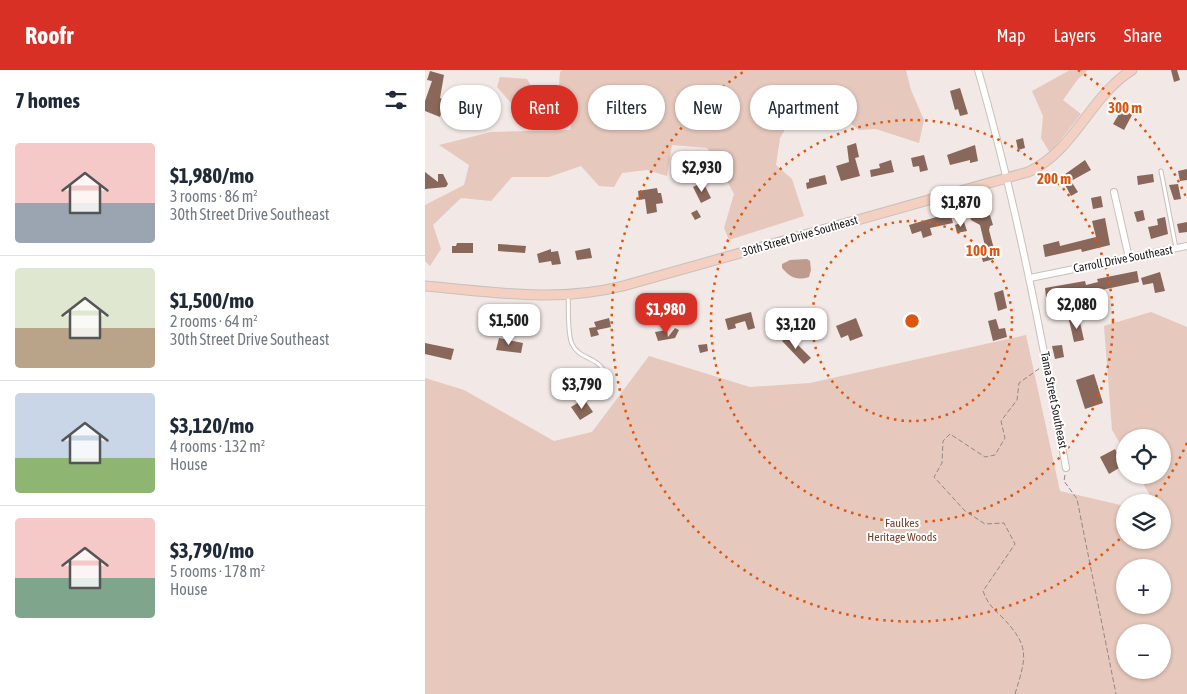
<!DOCTYPE html>
<html lang="en">
<head>
<meta charset="utf-8">
<style>
	body { margin:0; font-family:"Asap Condensed",sans-serif; background:#f6f6f7; color:#1f2937; height:100vh; display:flex; flex-direction:column; font-size:19px; white-space:nowrap }
	* { box-sizing:border-box; margin:0 }
	p { font-size:16px; color:#747a83 }
	.icon { flex:none; width:28px; height:28px; fill:none; stroke:currentColor; stroke-width:2; stroke-linecap:round; stroke-linejoin:round }
	.map { position:relative; flex:1; overflow:hidden }
	.sheet { display:flex; flex-direction:column; background:#fff; width:425px }
	.sheet>* { flex:none }
	.hud { position:absolute; left:15px; top:15px; width:475px; height:45px; display:flex; gap:10px }
	.tools { position:absolute; left:691px; top:359px; display:grid; gap:10px }
	.tools a { display:grid; place-items:center; width:55px; height:55px; border-radius:50%; background:#fff; box-shadow:0 1px 4px #0004; font-size:25px }
	.price { position:absolute; translate:-50% -42px; padding:0 11px; border-radius:10px; background:#fff; color:#222; font-size:16px; line-height:32px; filter:drop-shadow(0 1px 2px #0008) }
	.price::after { content:''; position:absolute; left:50%; top:30px; width:15px; height:11px; margin-left:-8px; background:inherit; clip-path:polygon(0 0,100% 0,50% 100%) }
	.price.current { background:#d93025; color:#fff }
	ul { padding:0; list-style:none }
	li { display:flex; align-items:center; gap:15px; height:125px; padding:0 15px }
	li+li { border-top:1px solid #e0e1e3 }
	li span { display:grid; place-items:center; flex:none; width:140px; height:100px; border-radius:5px; color:#555 }
	li>.icon { margin-inline-start:auto }
	span .icon { width:60px; height:60px; fill:#fffc; stroke-width:1 }
	li b { font-size:21px }
	h2 { display:flex; justify-content:space-between; align-items:center; height:60px; padding:0 15px; font-size:21px }
	.tag { padding:0 18px; border-radius:22px; background:#fff; box-shadow:0 1px 4px #0004; font-size:18px; line-height:45px }
	.tag.current { background:#d93025; color:#fff }
	header { display:flex; align-items:center; gap:30px; box-sizing:border-box; height:70px; padding:0 25px; background:#d93025; color:#fff }
	header strong { font-size:24px }
	nav { display:flex; gap:28px; margin-inline-start:auto; font-size:18px }
	main { display:flex; flex:1; min-height:0 }
	.map>svg:first-child { display:block }
	.green { fill:#e6c8bc; fill-rule:evenodd }
	.water { fill:#bf9b8d }
	.building { fill:#89675a }
	.lines { fill:none; stroke-linecap:round; stroke-linejoin:round }
	.lane-casing { stroke:#c9c0bd; stroke-width:5 }
	.street-casing { stroke:#c9c0bd; stroke-width:8 }
	.secondary-casing { stroke:#c9c0bd; stroke-width:11 }
	.path { stroke:#908986; stroke-width:1; stroke-dasharray:5 2.5; stroke-linecap:butt }
	.lane { stroke:#fff; stroke-width:3 }
	.street { stroke:#fff; stroke-width:6 }
	.secondary { stroke:#f3d0c1; stroke-width:9 }
	.ring { fill:none; stroke:#de560d; stroke-width:2.5; stroke-dasharray:2.5 5 }
	.labels { text-anchor:middle; stroke-width:4; stroke-linejoin:round; paint-order:stroke }
	.street-label { font-size:12px; fill:#1d1918; stroke:#fff }
	.park-label { font-size:12px; fill:#723f2a; stroke:#fff }
	.centre { fill:#de560d; stroke:#fff; stroke-width:2.5 }
	.ring-label { font-size:15px; text-anchor:middle; font-weight:bold; fill:#de560d; stroke:#fff; stroke-width:4; stroke-linejoin:round; paint-order:stroke }
</style>
</head>
<body>
<header>
<strong>Roofr</strong>
<nav><a>Map</a><a>Layers</a><a>Share</a></nav>
</header>
<main>
<section class="sheet">
<h2>7 homes<svg class="icon" aria-label="filters" viewBox="0 0 24 24"><path d="M4 7h16M4 17h16"/><circle cx="9" cy="7" r="2"/><circle cx="15" cy="17" r="2"/></svg></h2>
<ul>
<li><span style="background:linear-gradient(#f6c9c9 60%,#9aa5b1 0)"><svg class="icon" aria-label="home" viewBox="0 0 24 24"><path d="M3 11l9-7 9 7M6 9v11h12V9"/></svg></span><div><b>$1,980/mo</b><p>3 rooms · 86 m²</p><p>30th Street Drive Southeast</p></div></li>
<li><span style="background:linear-gradient(#dfe7d0 60%,#b9a48a 0)"><svg class="icon" aria-label="home" viewBox="0 0 24 24"><path d="M3 11l9-7 9 7M6 9v11h12V9"/></svg></span><div><b>$1,500/mo</b><p>2 rooms · 64 m²</p><p>30th Street Drive Southeast</p></div></li>
<li><span style="background:linear-gradient(#c9d6e8 65%,#8fb573 0)"><svg class="icon" aria-label="home" viewBox="0 0 24 24"><path d="M3 11l9-7 9 7M6 9v11h12V9"/></svg></span><div><b>$3,120/mo</b><p>4 rooms · 132 m²</p><p>House</p></div></li>
<li><span style="background:linear-gradient(#f6c9c9 60%,#7fa58c 0)"><svg class="icon" aria-label="home" viewBox="0 0 24 24"><path d="M3 11l9-7 9 7M6 9v11h12V9"/></svg></span><div><b>$3,790/mo</b><p>5 rooms · 178 m²</p><p>House</p></div></li>
</ul>
</section>
<div class="map">
<svg width="762" height="624" viewBox="0 0 762 624">
	<rect width="100%" height="100%" fill="#f2e8e5"/>
	<!-- green -->
	<g class="green">
		<polygon points="138,0 481,0 486,20 499,50 494,73 451,59 434,60 416,46 380,44 364,53 355,68 351,95 367,109 379,146 304,170 299,158 309,124 292,92 282,78 247,75 242,106 222,100 197,103 189,117 174,116 156,96 124,107 87,107 66,131 36,128 8,155 16,179 5,196 0,191 0,135 39,115 44,95 14,75 66,62 145,60 148,48 93,41 72,17 75,7 102,9 115,31 133,30 135,2"/>
		<polygon points="645,0 663,0 653,9 638,30 656,44 625,83 616,68 618,46 607,21"/>
		<path d="M726 242 762 257V624H0V308L39 320 129 371 167 362 224 286 325 317 385 313 601 265 635 421 700 436V470H738V432H729L713 405H738V368H700V382L687 360 679 256ZM700 498H738V535H700ZM738 562V600H700V562Z"/>
	</g>
	<!-- water -->
	<path class="water" d="M382 189 385 191 386 200 384 207C371 211 365 207 357 198V194L365 190Z"/>
	<!-- building -->
	<g class="building">
		<polygon points="746,0 752,0 755,10 749,12"/>
		<polygon points="5,1 19,5 15,28 20,30 15,47 0,41 0,31 7,11 2,10"/>
		<polygon points="535,18 543,44 535,46 533,39 530,40 525,21"/>
		<polygon points="697,39 707,45 699,60 688,54"/>
		<polygon points="598,68 600,78 593,80 591,70"/>
		<polygon points="431,73 434,87 430,88 435,106 416,111 411,96 424,92 422,76"/>
		<polygon points="550,75 553,91 545,93 545,90 525,95 522,85"/>
		<polygon points="499,85 503,100 495,102 494,96 488,97 486,88"/>
		<polygon points="466,90 469,102 446,107 445,100 455,98 454,94"/>
		<polygon points="660,90 666,100 646,111 653,122 646,126 636,107"/>
		<polygon points="762,99 762,110 755,111 753,101"/>
		<polygon points="0,102 13,112 13,104 18,104 23,114 21,117 0,119"/>
		<polygon points="728,104 729,112 713,115 712,106"/>
		<polygon points="400,105 402,114 382,119 381,113 384,112 384,109"/>
		<polygon points="278,112 286,128 276,133 268,117"/>
		<polygon points="753,114 756,129 749,130 744,115"/>
		<polygon points="232,118 233,123 236,123 238,133 231,134 232,142 222,144 220,129 214,130 213,121"/>
		<polygon points="676,126 678,137 668,139 666,128"/>
		<polygon points="548,136 551,144 556,148 565,145 568,155 565,156 564,160 570,183 568,183 569,189 558,192 556,185 559,185 558,181 561,180 555,155 546,150 542,137"/>
		<polygon points="272,140 276,147 270,150 266,143"/>
		<polygon points="718,140 720,150 712,152 709,142"/>
		<polygon points="525,143 528,153 505,158 507,165 498,168 496,161 487,164 484,155"/>
		<polygon points="740,147 743,164 726,169 723,157 733,155 732,149"/>
		<polygon points="680,148 685,175 657,182 656,179 620,187 618,175 634,171 635,176 671,167 667,151"/>
		<polygon points="539,152 542,161 532,163 530,155"/>
		<polygon points="762,152 762,162 754,163 752,154"/>
		<polygon points="32,173 48,173 48,183 27,183 27,176 31,176"/>
		<polygon points="73,174 101,176 100,183 73,181"/>
		<polygon points="165,178 167,188 152,190 150,181"/>
		<polygon points="126,179 126,182 133,181 136,194 127,195 126,191 114,193 112,184"/>
		<polygon points="712,201 714,212 653,225 651,219 621,227 620,218 660,211 661,215 673,212 672,209"/>
		<polygon points="735,202 740,221 730,223 728,213 718,215 716,208"/>
		<polygon points="578,220 582,238 573,241 569,223"/>
		<polygon points="326,242 330,258 323,260 320,251 310,254 311,258 303,260 300,249"/>
		<polygon points="184,248 186,257 172,260 174,265 166,267 164,258 171,257 169,252"/>
		<polygon points="431,248 438,266 425,271 423,265 416,268 411,256"/>
		<polygon points="654,248 659,270 649,272 644,250"/>
		<polygon points="571,249 574,259 580,258 582,267 568,271 563,251"/>
		<polygon points="250,258 254,260 250,268 233,271 230,262 242,260 243,267"/>
		<polygon points="363,265 386,288 379,294 357,271"/>
		<polygon points="74,268 98,273 96,283 71,280"/>
		<polygon points="0,273 29,279 26,290 0,284"/>
		<polygon points="282,274 283,281 275,283 273,275"/>
		<polygon points="637,275 639,287 630,289 627,276"/>
		<polygon points="669,304 678,333 660,339 651,310"/>
		<polygon points="159,329 168,342 155,350 146,337"/>
		<polygon points="690,379 699,395 684,404 675,387"/>
	</g>
	<g class="lines">
		<defs>
			<g id="lane">
				<polyline points="736,101 751,178"/>
				<path d="M143 226C144 239 142 263 147 274 155 291 174 285 181 306L178 320 173 325"/>
			</g>
			<g id="street">
				<path d="M553 0C591 131 616 264 641 398"/>
				<polyline points="689,122 704,188"/>
				<polyline points="605,208 762,176"/>
			</g>
			<path id="secondary" d="M0 216C69 222 130 233 198 216L603 102C649 82 665 26 707 0"/>
		</defs>
		<!-- lane casing -->
		<use href="#lane" class="lane-casing"/>
		<!-- street casing -->
		<use href="#street" class="street-casing"/>
		<!-- secondary casing -->
		<use href="#secondary" class="secondary-casing"/>
		<!-- path -->
		<g class="path">
			<polyline points="640,405 639,411 652,429 691,624"/>
			<path d="M590 624C602 585 605 576 576 546 567 538 562 532 558 521L590 474 579 453 560 454 540 441 509 407 517 393 518 371 525 364 560 387 570 385 580 368 576 351 592 330 594 313 615 298"/>
		</g>
		<!-- lane -->
		<use href="#lane" class="lane"/>
		<!-- street -->
		<use href="#street" class="street"/>
		<!-- secondary -->
		<use href="#secondary" class="secondary"/>
	</g>
	<!-- distance rings -->
	<g class="ring">
		<circle cx="487" cy="251" r="100"/>
		<circle cx="487" cy="251" r="201"/>
		<path d="M762 373A301 301 0 0 1 727 432M700 464A301 301 0 1 1 321 0M653 0A301 301 0 0 1 762 129"/>
	</g>
	<g class="labels">
		<!-- street labels -->
		<g class="street-label">
			<text transform="translate(375 166) rotate(-16)" y="4">30th Street Drive Southeast</text>
			<text transform="translate(698 189) rotate(-11)" y="4">Carroll Drive Southeast</text>
			<text transform="translate(629 330) rotate(79)" y="4">Tama Street Southeast</text>
		</g>
		<!-- park labels -->
		<g class="park-label">
			<text x="477" y="457">Faulkes<tspan x="477" dy="14">Heritage Woods</tspan></text>
		</g>
	</g>
	<circle cx="487" cy="251" r="8" class="centre"/>
	<g class="ring-label">
		<text x="700" y="43">300 m</text>
		<text x="629" y="114">200 m</text>
		<text x="558" y="186">100 m</text>
	</g>
</svg>
<div class="tools">
<a><svg class="icon" aria-label="locate" viewBox="0 0 24 24"><circle cx="12" cy="12" r="6"/><path d="M12 2v4M12 18v4M2 12h4M18 12h4"/></svg></a>
<a><svg class="icon" aria-label="layers" viewBox="0 0 24 24"><path d="M12 4l9 5-9 5-9-5zM3 14l9 5 9-5"/></svg></a>
<a>+</a>
<a>−</a>
</div>
<b class="price" style="left:277px;top:123px">$2,930</b>
<b class="price" style="left:536px;top:158px">$1,870</b>
<b class="price" style="left:652px;top:260px">$2,080</b>
<b class="price current" style="left:241px;top:265px">$1,980</b>
<b class="price" style="left:84px;top:276px">$1,500</b>
<b class="price" style="left:371px;top:280px">$3,120</b>
<b class="price" style="left:157px;top:340px">$3,790</b>
<div class="hud">
<a class="tag">Buy</a>
<a class="tag current">Rent</a>
<a class="tag">Filters</a>
<a class="tag">New</a>
<a class="tag">Apartment</a>
</div>
</div>
</main>
</body>
</html>
